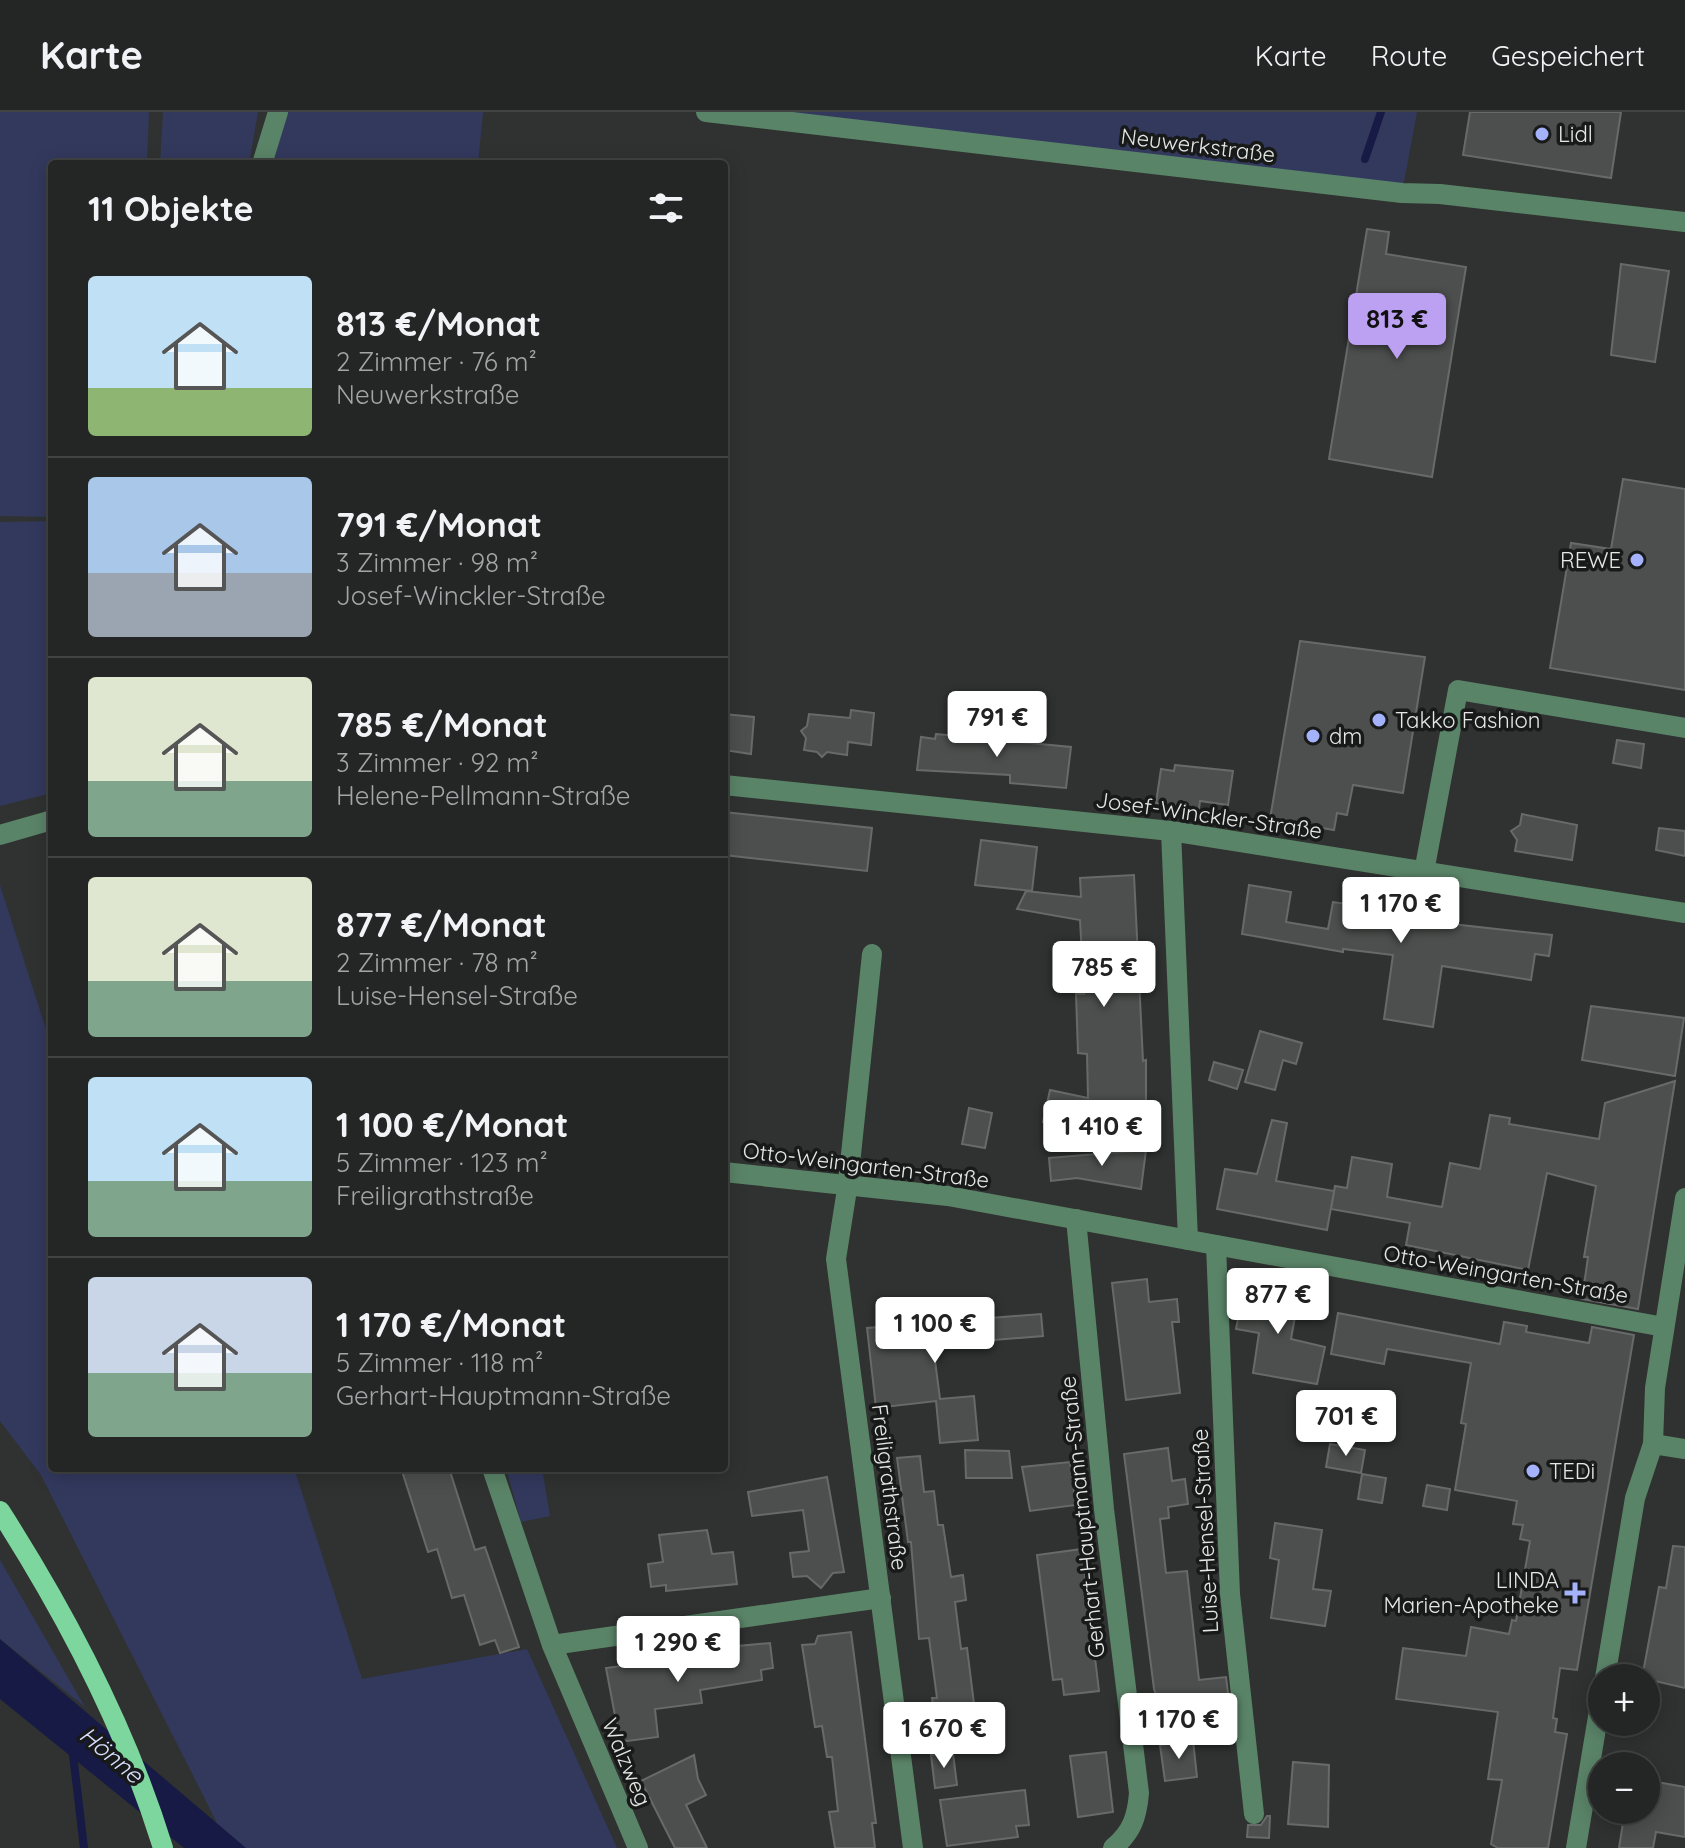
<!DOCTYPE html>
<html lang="de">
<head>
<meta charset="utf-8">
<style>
	body { margin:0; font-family:Quicksand,sans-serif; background:#2f3231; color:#f1f3f6; height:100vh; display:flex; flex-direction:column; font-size:30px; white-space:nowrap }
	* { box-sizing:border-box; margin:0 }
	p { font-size:26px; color:#a3a5a6 }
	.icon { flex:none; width:44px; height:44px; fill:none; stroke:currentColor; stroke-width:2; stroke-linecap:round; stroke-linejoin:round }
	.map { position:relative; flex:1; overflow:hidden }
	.panel { position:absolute; left:48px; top:48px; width:680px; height:1312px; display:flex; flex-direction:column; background:#232624; border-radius:8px; box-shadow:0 4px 20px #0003,0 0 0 2px #404341 }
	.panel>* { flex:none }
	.fabs { position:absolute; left:1588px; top:1552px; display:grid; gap:16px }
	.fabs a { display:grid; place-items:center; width:72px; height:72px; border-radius:50%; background:#232624; box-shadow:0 4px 20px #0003,0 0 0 2px #404341; font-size:40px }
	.price { position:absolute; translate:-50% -68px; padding:0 18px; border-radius:8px; background:#fff; color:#222; font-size:26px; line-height:52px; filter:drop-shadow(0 2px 4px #0008) }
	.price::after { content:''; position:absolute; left:50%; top:48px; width:24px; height:18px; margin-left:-12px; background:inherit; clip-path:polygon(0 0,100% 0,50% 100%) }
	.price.on { background:#bca0f2; color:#111 }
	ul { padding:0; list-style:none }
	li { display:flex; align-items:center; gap:24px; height:200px; padding:0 40px }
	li+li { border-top:2px solid #404341 }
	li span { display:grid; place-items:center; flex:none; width:224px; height:160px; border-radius:8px; color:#555 }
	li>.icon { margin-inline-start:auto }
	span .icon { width:96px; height:96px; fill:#fffc; stroke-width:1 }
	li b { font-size:34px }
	h2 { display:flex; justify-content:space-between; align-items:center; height:96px; padding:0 40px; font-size:34px }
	header { display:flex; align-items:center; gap:48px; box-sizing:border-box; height:112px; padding:0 40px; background:#232624; border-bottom:2px solid #404341 }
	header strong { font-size:38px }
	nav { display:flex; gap:44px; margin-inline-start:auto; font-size:28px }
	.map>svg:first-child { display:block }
	.green { fill:#33395d }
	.water { fill:#171a45 }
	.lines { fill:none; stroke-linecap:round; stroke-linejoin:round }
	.stream { stroke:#171a45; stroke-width:8 }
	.building { fill:#4c4f4d; stroke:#676a68; stroke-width:2 }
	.minor { stroke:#5a8468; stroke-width:20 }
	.major { stroke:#7dd69d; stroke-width:20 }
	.poi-dot { fill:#a4b2fc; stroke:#181919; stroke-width:3 }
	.labels { text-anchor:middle; stroke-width:7; stroke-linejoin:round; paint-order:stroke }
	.poi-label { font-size:22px; fill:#e5e7e5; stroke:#181919; text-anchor:start }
	.street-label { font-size:22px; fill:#e5e7e5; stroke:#181919 }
	.water-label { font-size:24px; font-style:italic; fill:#d7defd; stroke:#181919 }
</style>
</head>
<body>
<header>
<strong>Karte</strong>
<nav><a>Karte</a><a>Route</a><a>Gespeichert</a></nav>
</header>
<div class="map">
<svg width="1685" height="1736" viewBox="0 0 1685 1736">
	<rect width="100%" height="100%" fill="#2f3230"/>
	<!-- green -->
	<g class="green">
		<polygon points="0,0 149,0 147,52 52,52 52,405 0,404"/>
		<polygon points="163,0 258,0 249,52 160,52"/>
		<polygon points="278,0 483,0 478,52 262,52"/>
		<polygon points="755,0 1417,0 1402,81"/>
		<polygon points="52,409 52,681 0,694 0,410"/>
		<polygon points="0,773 52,936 52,1356 294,1356 362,1567 527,1537 617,1736 221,1736 216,1709 41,1363 0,1309"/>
		<polygon points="506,1356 542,1356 550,1404 521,1410"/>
		<polygon points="0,1448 85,1595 0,1527"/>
	</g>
	<!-- water -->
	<polygon class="water" points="0,1527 246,1736 184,1736 0,1587"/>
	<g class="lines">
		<!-- stream -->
		<g class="stream">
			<polyline points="1365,47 1381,0"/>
			<polyline points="72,1634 84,1736"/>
		</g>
	</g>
	<!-- building -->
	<g class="building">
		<polygon points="1470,0 1621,0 1611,66 1463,43"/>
		<polygon points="1367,117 1389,120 1386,142 1466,155 1432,365 1329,347"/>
		<polygon points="1621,152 1669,159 1655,250 1611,243"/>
		<polygon points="1623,367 1685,377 1685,578 1550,556 1571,431 1611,437"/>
		<polygon points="1300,529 1425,545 1403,681 1353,673 1347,703 1337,701 1334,718 1270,707"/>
		<polygon points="851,598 874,601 871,633 848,630 847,643 827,640 822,645 817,640 804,638 806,626 801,619 807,614 809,602 850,606"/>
		<polygon points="724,602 754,605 751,642 724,638"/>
		<polygon points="936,622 1071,635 1066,676 1010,671 1010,663 917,658 921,625 935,627"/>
		<polygon points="1617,628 1644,632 1641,656 1613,651"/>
		<polygon points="1175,653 1233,659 1228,693 1200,689 1199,697 1156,691 1161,657 1174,659"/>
		<polygon points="724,700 872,716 867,759 724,743"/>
		<polygon points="1522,702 1577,713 1572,748 1515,739 1517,728 1511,719 1520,713"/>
		<polygon points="1659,716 1685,719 1685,744 1656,738"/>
		<polygon points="981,728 1037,735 1032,779 975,773"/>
		<polygon points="1134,763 1143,949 1146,948 1146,1029 1043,1010 1050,978 1088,986 1087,942 1078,941 1076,882 1084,882 1080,808 1017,797 1026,779 1081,785 1080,766"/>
		<polygon points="1249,773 1291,780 1286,810 1328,817 1333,790 1362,794 1365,776 1388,780 1399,795 1444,803 1443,811 1552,823 1549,844 1535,842 1531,868 1442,854 1433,915 1384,907 1393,843 1343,837 1343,840 1242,822"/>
		<polygon points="1591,894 1684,906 1675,964 1582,948"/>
		<polygon points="1260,919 1302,931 1296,952 1283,948 1275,978 1245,970"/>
		<polygon points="1214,950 1243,958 1237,977 1209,968"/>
		<polygon points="1675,969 1638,1197 1582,1187 1588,1145 1584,1145 1596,1074 1547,1061 1528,1158 1406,1133 1410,1111 1331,1097 1335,1074 1347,1076 1352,1045 1392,1052 1387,1085 1442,1095 1450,1051 1480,1057 1490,1003 1510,1006 1509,1012 1599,1027 1605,991"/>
		<polygon points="969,996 992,1001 985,1036 962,1032"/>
		<polygon points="1272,1008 1287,1011 1276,1069 1334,1079 1327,1118 1217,1097 1225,1057 1257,1062"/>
		<polygon points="1146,1038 1141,1077 1077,1066 1051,1069 1049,1046"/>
		<polygon points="1273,1161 1269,1183 1298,1188 1291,1227 1325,1235 1317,1272 1253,1261 1259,1221 1236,1217 1243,1181"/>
		<polygon points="1147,1167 1149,1190 1177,1187 1179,1210 1172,1210 1180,1281 1126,1288 1112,1171"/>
		<polygon points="1338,1201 1500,1232 1504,1210 1527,1214 1526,1220 1589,1231 1592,1215 1634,1223 1577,1558 1560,1556 1553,1606 1557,1607 1555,1620 1567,1622 1548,1736 1498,1736 1491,1732 1502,1668 1488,1667 1498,1600 1396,1587 1403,1536 1466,1544 1471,1515 1509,1522 1512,1508 1516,1509 1530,1429 1520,1427 1523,1413 1513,1412 1517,1389 1455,1378 1466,1312 1461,1311 1471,1251 1387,1237 1384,1252 1331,1242"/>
		<polygon points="1041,1202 1043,1224 933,1233 940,1287 974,1284 978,1328 940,1331 936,1289 876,1296 867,1216"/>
		<polygon points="1330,1332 1365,1338 1361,1361 1326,1355"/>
		<polygon points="1168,1336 1172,1369 1185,1367 1188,1392 1168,1395 1169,1406 1160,1407 1166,1461 1187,1459 1199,1568 1226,1565 1229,1589 1220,1590 1225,1625 1202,1629 1195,1582 1157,1586 1154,1577 1124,1342"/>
		<polygon points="965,1338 1009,1339 1012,1366 966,1366"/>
		<polygon points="920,1344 924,1380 934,1379 938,1413 943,1413 951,1465 963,1463 966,1488 955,1490 961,1537 967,1536 977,1616 957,1620 958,1630 934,1633 930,1604 935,1604 932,1586 937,1586 929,1526 919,1527 911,1430 908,1430 897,1346"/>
		<polygon points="1070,1350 1076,1393 1030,1399 1022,1355"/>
		<polygon points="401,1356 449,1356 475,1438 485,1435 519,1535 500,1541 495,1528 480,1533 464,1483 452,1486 437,1437 428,1440"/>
		<polygon points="1362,1362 1386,1366 1382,1391 1358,1387"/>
		<polygon points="827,1365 844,1460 833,1461 821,1476 807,1464 793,1465 790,1441 809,1439 803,1398 752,1404 748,1380"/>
		<polygon points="1427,1373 1450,1377 1447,1398 1423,1394"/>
		<polygon points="1275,1411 1322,1418 1313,1477 1331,1479 1325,1514 1271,1506 1279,1448 1270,1446"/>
		<polygon points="707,1418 712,1442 733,1440 737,1472 666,1479 666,1473 651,1475 648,1452 663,1450 659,1423"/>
		<polygon points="1673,1434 1685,1435 1685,1576 1642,1566 1659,1475 1666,1476"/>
		<polygon points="1082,1437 1099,1579 1064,1583 1062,1567 1053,1568 1037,1443"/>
		<polygon points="851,1520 876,1711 872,1711 875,1736 835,1736 829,1700 838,1699 832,1645 827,1645 822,1614 815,1615 802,1533 815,1532 818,1524"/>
		<polygon points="770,1531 773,1556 761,1558 762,1568 700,1578 702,1591 655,1597 658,1625 620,1630 606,1556 696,1544 695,1538"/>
		<polygon points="1193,1628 1197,1665 1165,1669 1160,1633"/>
		<polygon points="1106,1640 1113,1700 1078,1705 1070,1644"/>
		<polygon points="953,1641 957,1673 935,1676 931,1643"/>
		<polygon points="694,1643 698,1667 706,1683 686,1693 707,1736 675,1736 641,1669"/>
		<polygon points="1293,1650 1329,1653 1328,1715 1288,1712"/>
		<polygon points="1646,1668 1685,1675 1685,1725 1656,1720 1653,1736 1619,1736 1625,1698 1646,1698"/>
		<polygon points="1025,1678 1029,1713 1016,1714 1018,1725 947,1734 940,1688"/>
		<polygon points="1267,1704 1270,1704 1269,1726 1247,1725 1248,1713 1261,1713"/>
	</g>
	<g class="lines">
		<!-- minor -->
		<g class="minor">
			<polyline points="706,0 1402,81 1440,82 1685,110"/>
			<polyline points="262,52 278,0"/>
			<polyline points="724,673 1171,719 1685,801"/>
			<polyline points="1171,719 1188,1128"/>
			<polyline points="0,723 52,708"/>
			<polyline points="1424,760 1458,578 1685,616"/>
			<polyline points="872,842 848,1071 836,1147 913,1736"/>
			<polyline points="724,1060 948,1084 1664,1215"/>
			<path d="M1076 1107 1104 1397 1139 1681C1137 1705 1132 1720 1113 1736"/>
			<polyline points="1216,1133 1230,1482 1254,1702"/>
			<polyline points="1653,1332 1685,1337"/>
			<polyline points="492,1356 552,1533 638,1736"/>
			<polyline points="552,1533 881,1486"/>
			<polyline points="1605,1566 1635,1386 1653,1332 1655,1276 1685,1086"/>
			<polyline points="1576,1736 1602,1581"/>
		</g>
		<!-- major -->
		<path class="major" d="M0 1399C66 1502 127 1619 163 1736"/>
	</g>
	<!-- markers -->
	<g class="poi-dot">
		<circle cx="1542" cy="22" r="8"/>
		<circle cx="1637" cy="448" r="8"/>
		<circle cx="1379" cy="608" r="8"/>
		<circle cx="1313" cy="624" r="8"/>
		<circle cx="1533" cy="1359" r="8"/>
		<path d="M1571 1469h8v8h8v8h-8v8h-8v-8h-8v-8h8z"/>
	</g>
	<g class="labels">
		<!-- poi labels -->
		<g class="poi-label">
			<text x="1558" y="30">Lidl</text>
			<text x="1621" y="456" text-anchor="end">REWE</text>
			<text x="1395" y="616">Takko Fashion</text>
			<text x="1329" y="632">dm</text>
			<text x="1549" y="1367">TEDi</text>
			<text x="1559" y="1476" text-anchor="end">LINDA<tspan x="1559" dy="25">Marien-Apotheke</tspan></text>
		</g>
		<!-- street labels -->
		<g class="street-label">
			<text transform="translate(1198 33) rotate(7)" y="8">Neuwerkstraße</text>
			<text transform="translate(1209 703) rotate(8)" y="8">Josef-Winckler-Straße</text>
			<text transform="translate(866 1053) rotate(7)" y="8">Otto-Weingarten-Straße</text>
			<text transform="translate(1506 1162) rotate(10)" y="8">Otto-Weingarten-Straße</text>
			<text transform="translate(890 1375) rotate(83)" y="8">Freiligrathstraße</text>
			<text transform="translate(1082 1405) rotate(-96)" y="8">Gerhart-Hauptmann-Straße</text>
			<text transform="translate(1205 1419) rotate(-93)" y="8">Luise-Hensel-Straße</text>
			<text transform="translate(627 1650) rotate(67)" y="8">Walzweg</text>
		</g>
		<!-- water labels -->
		<g class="water-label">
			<text transform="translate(111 1643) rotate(40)" y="8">Hönne</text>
		</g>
	</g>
</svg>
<div class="fabs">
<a>+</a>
<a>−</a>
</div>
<b class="price on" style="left:1397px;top:249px">813 €</b>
<b class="price" style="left:997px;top:647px">791 €</b>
<b class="price" style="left:1401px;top:833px">1 170 €</b>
<b class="price" style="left:1104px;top:897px">785 €</b>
<b class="price" style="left:1102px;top:1056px">1 410 €</b>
<b class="price" style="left:1278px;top:1224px">877 €</b>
<b class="price" style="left:935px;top:1253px">1 100 €</b>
<b class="price" style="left:1346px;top:1346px">701 €</b>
<b class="price" style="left:678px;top:1572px">1 290 €</b>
<b class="price" style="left:1179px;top:1649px">1 170 €</b>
<b class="price" style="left:944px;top:1658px">1 670 €</b>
<section class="panel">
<h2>11 Objekte<svg class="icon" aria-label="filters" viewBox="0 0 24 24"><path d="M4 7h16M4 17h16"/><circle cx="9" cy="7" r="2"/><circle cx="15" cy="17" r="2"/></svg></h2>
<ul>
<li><span style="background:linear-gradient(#bfe0f5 70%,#8fb573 0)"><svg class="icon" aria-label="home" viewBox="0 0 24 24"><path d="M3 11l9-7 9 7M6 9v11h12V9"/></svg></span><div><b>813 €/Monat</b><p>2 Zimmer · 76 m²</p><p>Neuwerkstraße</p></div></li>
<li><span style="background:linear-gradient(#a9c7e8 60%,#9aa5b1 0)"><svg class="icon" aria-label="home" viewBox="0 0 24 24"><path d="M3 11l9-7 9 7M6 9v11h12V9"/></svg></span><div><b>791 €/Monat</b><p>3 Zimmer · 98 m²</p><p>Josef-Winckler-Straße</p></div></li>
<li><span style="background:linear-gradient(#dfe7d0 65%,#7fa58c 0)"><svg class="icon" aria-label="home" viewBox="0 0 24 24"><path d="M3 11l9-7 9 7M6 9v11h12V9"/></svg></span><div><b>785 €/Monat</b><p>3 Zimmer · 92 m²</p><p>Helene-Pellmann-Straße</p></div></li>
<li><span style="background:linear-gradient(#dfe7d0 65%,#7fa58c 0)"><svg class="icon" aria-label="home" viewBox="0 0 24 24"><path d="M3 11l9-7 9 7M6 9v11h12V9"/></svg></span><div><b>877 €/Monat</b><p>2 Zimmer · 78 m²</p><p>Luise-Hensel-Straße</p></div></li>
<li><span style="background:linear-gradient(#bfe0f5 65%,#7fa58c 0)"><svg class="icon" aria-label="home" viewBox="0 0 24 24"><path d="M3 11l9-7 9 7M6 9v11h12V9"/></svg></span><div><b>1 100 €/Monat</b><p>5 Zimmer · 123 m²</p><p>Freiligrathstraße</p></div></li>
<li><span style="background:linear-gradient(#c9d6e8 60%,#7fa58c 0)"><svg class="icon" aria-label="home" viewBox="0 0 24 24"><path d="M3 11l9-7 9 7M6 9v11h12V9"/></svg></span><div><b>1 170 €/Monat</b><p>5 Zimmer · 118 m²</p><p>Gerhart-Hauptmann-Straße</p></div></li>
</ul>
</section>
</div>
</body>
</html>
